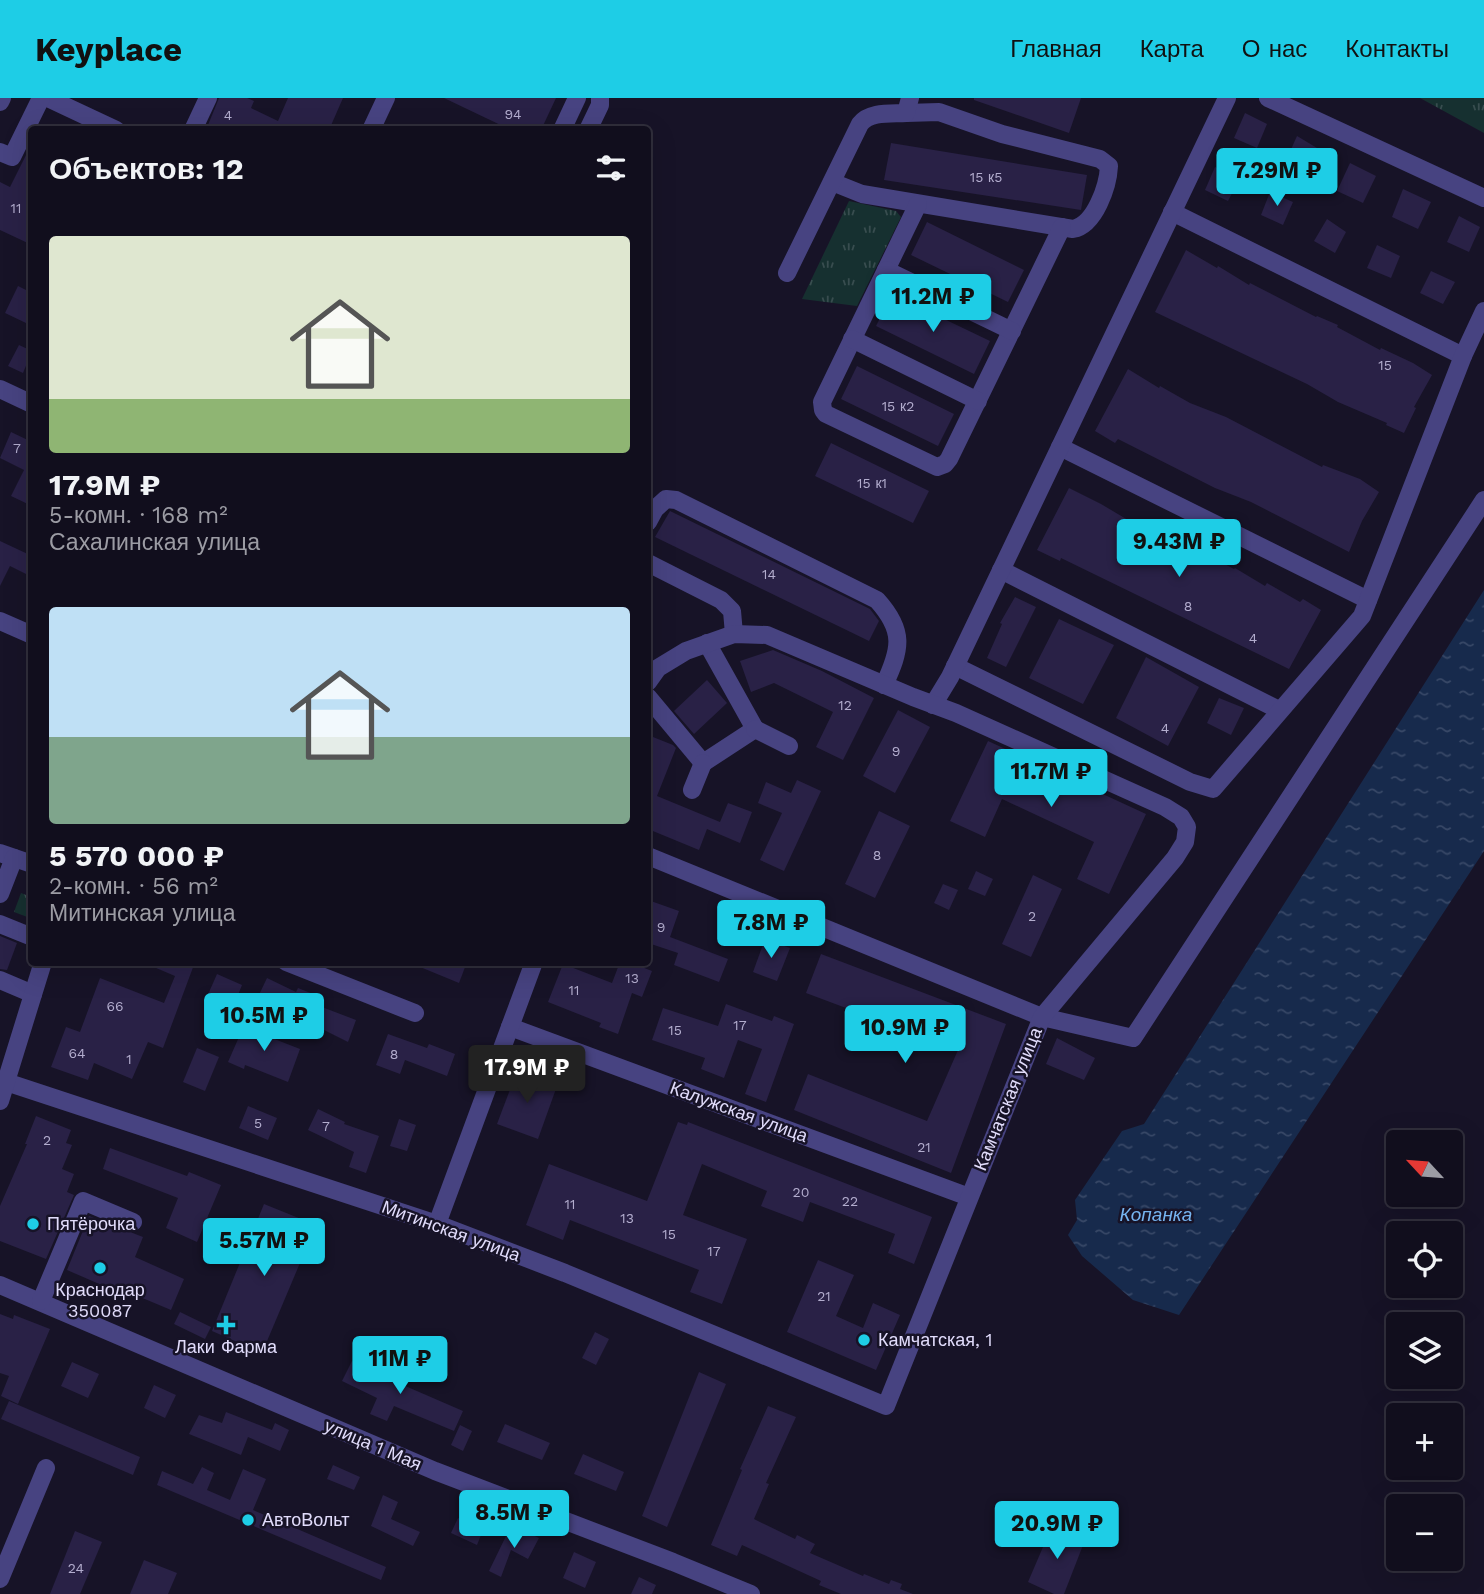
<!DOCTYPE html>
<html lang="ru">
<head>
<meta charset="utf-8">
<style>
	body { margin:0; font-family:"Work Sans",sans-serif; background:#1e1c2a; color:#f1f3f6; height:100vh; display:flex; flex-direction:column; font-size:26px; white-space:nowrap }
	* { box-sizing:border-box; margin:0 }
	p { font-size:23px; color:#9c9ca4 }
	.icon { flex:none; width:38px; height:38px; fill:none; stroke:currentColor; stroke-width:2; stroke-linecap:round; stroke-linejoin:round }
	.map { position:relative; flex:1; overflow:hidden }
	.drawer { position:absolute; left:28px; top:28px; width:623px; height:840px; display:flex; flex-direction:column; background:#110e1d; border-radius:7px; box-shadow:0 7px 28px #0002,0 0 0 2px #302e3b }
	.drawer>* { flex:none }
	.needle { width:46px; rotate:296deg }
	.tools { position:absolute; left:1386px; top:1032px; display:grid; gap:14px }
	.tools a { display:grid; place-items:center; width:77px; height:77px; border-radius:7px; background:#110e1d; box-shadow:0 7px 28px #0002,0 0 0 2px #302e3b; font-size:35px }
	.price { position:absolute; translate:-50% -60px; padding:0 16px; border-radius:7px; background:#1ecde6; color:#111; font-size:23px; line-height:46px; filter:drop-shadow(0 2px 4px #0008) }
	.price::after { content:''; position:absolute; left:50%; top:42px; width:21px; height:16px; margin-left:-10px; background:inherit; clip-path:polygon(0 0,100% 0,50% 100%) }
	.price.on { background:#222; color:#fff }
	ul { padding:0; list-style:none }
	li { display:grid; align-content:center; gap:14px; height:371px; padding:0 21px }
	li span { display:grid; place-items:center; height:217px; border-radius:7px; color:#555 }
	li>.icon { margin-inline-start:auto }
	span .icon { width:126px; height:126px; fill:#fffc; stroke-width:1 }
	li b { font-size:30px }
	h2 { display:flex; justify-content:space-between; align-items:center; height:84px; padding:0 21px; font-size:30px }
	header { display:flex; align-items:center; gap:42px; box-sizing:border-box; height:98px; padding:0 35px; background:#1ecde6; color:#111 }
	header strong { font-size:33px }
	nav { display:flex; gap:38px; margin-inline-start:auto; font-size:24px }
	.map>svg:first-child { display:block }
	.grass { fill:url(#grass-tufts) }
	.water { fill:url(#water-ripples) }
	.building { fill:#292146 }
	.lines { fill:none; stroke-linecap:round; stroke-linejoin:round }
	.minor { stroke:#474381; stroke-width:18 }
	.poi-dot { fill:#1ecde6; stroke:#171327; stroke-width:2.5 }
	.labels { text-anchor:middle; stroke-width:5; stroke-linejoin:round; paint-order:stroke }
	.number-label { font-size:14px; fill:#b3adce }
	.street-label { font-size:18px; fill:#e1dcfb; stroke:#171327 }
	.poi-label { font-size:18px; fill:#e1dcfb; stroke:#171327; text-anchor:start }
	.water-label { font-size:19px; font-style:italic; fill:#76b4f0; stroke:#171327 }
</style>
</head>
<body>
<header>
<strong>Keyplace</strong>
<nav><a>Главная</a><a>Карта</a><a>О нас</a><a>Контакты</a></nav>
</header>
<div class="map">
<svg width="1484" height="1496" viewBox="0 0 1484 1496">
	<defs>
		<pattern id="grass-tufts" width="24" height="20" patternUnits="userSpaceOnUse" patternTransform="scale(1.75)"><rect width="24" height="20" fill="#163030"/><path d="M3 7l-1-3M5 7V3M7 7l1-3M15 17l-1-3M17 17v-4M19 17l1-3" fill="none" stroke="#384d4f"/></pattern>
		<pattern id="water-ripples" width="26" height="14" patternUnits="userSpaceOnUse" patternTransform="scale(1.75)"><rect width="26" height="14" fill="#172a4c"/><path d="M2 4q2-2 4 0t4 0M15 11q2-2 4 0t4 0" fill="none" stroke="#384867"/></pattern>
	</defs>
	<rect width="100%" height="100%" fill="#171327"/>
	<!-- grass -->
	<g class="grass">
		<polygon points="1420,0 1484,0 1484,35"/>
		<polygon points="849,103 896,113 901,119 857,208 802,201"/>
		<polygon points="21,795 31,799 30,820 14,814"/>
	</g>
	<!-- water -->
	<polygon class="water" points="1484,492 1484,753 1179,1217 1133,1202 1082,1158 1068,1137 1077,1122 1075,1102 1122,1033 1144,1026"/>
	<!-- building -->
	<g class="building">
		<polygon points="219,0 247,0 254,3 251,10 278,23 288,0 343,0 329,32 206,32"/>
		<polygon points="444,0 556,0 541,32 511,32"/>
		<polygon points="974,0 1081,0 1069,35 974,2"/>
		<polygon points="1245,15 1267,26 1257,50 1234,40"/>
		<polygon points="1297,38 1322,53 1308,80 1284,67"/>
		<polygon points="32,45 32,147 0,132 0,84 10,89"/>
		<polygon points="891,45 1087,77 1081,112 884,82"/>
		<polygon points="1350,65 1376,78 1363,105 1337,93"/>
		<polygon points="1215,69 1240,80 1228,103 1205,92"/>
		<polygon points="1403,91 1431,104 1418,131 1392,119"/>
		<polygon points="1270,94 1293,104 1283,127 1261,117"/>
		<polygon points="1459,118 1480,129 1469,154 1447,144"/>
		<polygon points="1327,121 1346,134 1335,155 1314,143"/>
		<polygon points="927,124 1024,172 1008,204 911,157"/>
		<polygon points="1377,147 1400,158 1391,180 1367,170"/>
		<polygon points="1186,152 1217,170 1218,168 1249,187 1250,185 1316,219 1317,218 1338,227 1337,229 1380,252 1381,250 1413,265 1432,277 1414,309 1416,310 1404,335 1386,327 1387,325 1338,304 1307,286 1155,214"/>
		<polygon points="1431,173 1455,184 1443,206 1420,195"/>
		<polygon points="18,188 32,195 32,212 26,225 5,215"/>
		<polygon points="892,196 990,243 974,276 876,228"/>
		<polygon points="19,247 32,253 23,275 8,268"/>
		<polygon points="857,268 954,316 938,348 841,301"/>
		<polygon points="1128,271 1159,290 1160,288 1190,305 1226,319 1322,369 1323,367 1360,381 1379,394 1362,423 1349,454 1251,404 1215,390 1118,341 1115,345 1095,333"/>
		<polygon points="11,334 32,344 32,408 11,398 24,372 0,360"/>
		<polygon points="831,345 929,393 913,425 815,378"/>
		<polygon points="1069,390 1101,406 1133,425 1135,422 1161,435 1200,457 1202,454 1234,471 1235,470 1265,488 1267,485 1300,504 1303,501 1321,512 1289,571 1061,460 1060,463 1037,452"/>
		<polygon points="670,413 870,511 879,523 869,543 655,439"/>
		<polygon points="0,443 32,458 32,479 10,468 0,488"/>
		<polygon points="1015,499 1036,509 1006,569 987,560 1002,526 1000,525"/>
		<polygon points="1059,521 1114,547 1083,606 1029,580"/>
		<polygon points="773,552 822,573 874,600 843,662 816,649 833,614 774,585 751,594 740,563"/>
		<polygon points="1146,559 1199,589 1168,648 1116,620"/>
		<polygon points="707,582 727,605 694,636 674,613"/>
		<polygon points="1219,600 1244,610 1231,637 1207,625"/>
		<polygon points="898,612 930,629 895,695 863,678"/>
		<polygon points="648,637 673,647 676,650 657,698 720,724 728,705 752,714 740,745 707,731 699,752 648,731"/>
		<polygon points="988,643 1146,716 1109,796 1077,781 1094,744 1002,701 985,739 950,723"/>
		<polygon points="797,682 821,693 784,773 760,762 782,715 758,705 766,684 791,695"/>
		<polygon points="879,713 910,728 875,800 845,786"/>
		<polygon points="976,773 993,781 985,798 968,791"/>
		<polygon points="1033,777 1062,791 1031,859 1002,846"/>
		<polygon points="943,786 958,792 949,812 934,805"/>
		<polygon points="648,802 679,813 670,839 728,861 719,884 674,867 678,855 648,845"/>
		<polygon points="0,838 17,845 7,872 0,871"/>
		<polygon points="765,841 790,850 777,883 753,874"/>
		<polygon points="821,856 1006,926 951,1075 794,1012 808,976 927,1023 958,952 806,895"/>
		<polygon points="142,864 195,864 163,950 148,944 132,981 94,965 88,982 51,969 66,929 80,934 100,880 164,905 175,878"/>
		<polygon points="408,864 467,864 459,885"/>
		<polygon points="620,864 629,864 652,873 642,899 632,895 618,936 599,929 601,925 548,904 563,866 612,885"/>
		<polygon points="217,876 242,887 232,912 206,901"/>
		<polygon points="267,880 296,894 298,890 318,898 314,906 356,922 348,944 322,931 323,928 257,901"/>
		<polygon points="726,906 772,923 774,918 794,926 766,1004 745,996 762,951 738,942 724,980 701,971 705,960 652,942 663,910 718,928"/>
		<polygon points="246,923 261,930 259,935 300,951 288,984 245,967 244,971 228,964"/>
		<polygon points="388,936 427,950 429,946 455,956 447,978 405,962 400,976 376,967"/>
		<polygon points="1057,940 1095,960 1084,982 1046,966"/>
		<polygon points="197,950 219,959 205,993 183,984"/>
		<polygon points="517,973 557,988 538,1041 497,1026"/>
		<polygon points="248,1008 277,1020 268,1042 239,1030"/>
		<polygon points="318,1011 345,1024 344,1026 379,1038 366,1075 349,1069 354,1054 308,1032"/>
		<polygon points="36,1018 71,1032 66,1045 72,1047 62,1071 74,1076 67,1094 74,1097 46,1161 0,1143 0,1108 27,1046 25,1046"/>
		<polygon points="399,1021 416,1027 407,1053 390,1048"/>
		<polygon points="678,1024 687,1027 688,1024 932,1119 914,1166 888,1155 895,1136 810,1104 803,1124 761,1108 767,1093 702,1066 683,1117 747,1141 722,1206 690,1194 699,1172 570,1122 563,1142 526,1127 549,1066 647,1103"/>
		<polygon points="110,1050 187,1078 189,1074 221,1087 197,1144 166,1130 178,1100 103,1071"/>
		<polygon points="264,1106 316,1127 262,1255 212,1233"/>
		<polygon points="89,1118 143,1139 135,1159 184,1181 171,1212 121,1191 120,1195 67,1172"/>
		<polygon points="818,1162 854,1177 836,1218 863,1230 873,1205 900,1217 876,1272 787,1234"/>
		<polygon points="180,1214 211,1229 205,1241 174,1226"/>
		<polygon points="0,1216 13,1221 14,1217 50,1231 18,1306 1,1298 9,1278 0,1275"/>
		<polygon points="595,1234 609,1241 596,1267 582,1260"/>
		<polygon points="352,1263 387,1280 392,1267 409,1274 403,1287 463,1313 454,1333 394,1308 387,1323 370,1316 377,1300 342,1283"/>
		<polygon points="72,1264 99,1276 88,1300 61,1288"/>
		<polygon points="699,1274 726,1286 667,1429 642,1418"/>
		<polygon points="154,1287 176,1297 165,1320 144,1310"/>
		<polygon points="9,1303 140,1359 133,1377 1,1321"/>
		<polygon points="768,1308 796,1319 766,1385 769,1386 754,1421 795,1441 797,1437 815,1446 810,1455 863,1478 864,1476 889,1486 891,1482 902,1486 900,1491 913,1496 841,1496 819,1487 821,1483 742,1447 737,1458 711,1447 742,1372 740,1371"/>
		<polygon points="226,1314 272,1332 275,1325 289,1332 280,1353 248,1339 241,1357 189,1336 199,1317 222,1325"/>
		<polygon points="505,1326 550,1345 542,1362 497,1344"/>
		<polygon points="460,1327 472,1333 463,1353 451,1347"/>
		<polygon points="583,1356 624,1374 616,1393 574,1376"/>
		<polygon points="333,1367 360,1379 354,1392 327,1381"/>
		<polygon points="202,1369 214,1375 207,1392 230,1402 243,1371 266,1381 253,1412 386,1469 381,1482 157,1387 162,1373 193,1386"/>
		<polygon points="383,1397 398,1404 391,1421 420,1434 413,1448 371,1428"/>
		<polygon points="458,1420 483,1432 477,1447 451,1435"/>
		<polygon points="1052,1428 1085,1442 1064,1496 1054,1496 1028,1484"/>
		<polygon points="520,1431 539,1440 528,1461 511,1452 501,1479 489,1473 506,1438 514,1443"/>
		<polygon points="75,1433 102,1444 80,1496 50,1496"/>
		<polygon points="574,1454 596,1464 585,1490 563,1480"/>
		<polygon points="144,1462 177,1475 168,1496 130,1496"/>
		<polygon points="639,1479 656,1487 652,1496 631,1496"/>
	</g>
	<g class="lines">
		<!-- minor -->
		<g class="minor">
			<polyline points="48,0 116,32"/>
			<polyline points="1268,0 1484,100"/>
			<polyline points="0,4 2,0"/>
			<polyline points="193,32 208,0"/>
			<polyline points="371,32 386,0"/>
			<polyline points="562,32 577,0"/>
			<polyline points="588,32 600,7 600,0"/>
			<polyline points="0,54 12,59 41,0"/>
			<path d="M832 84 862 96 1073 131C1095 127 1108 88 1109 68L1100 61 1002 36 939 14 906 15"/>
			<polyline points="918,106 822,304 823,312 826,316 937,369 945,366 949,361 1062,129"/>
			<polyline points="1172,114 1463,258"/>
			<polyline points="886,172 1012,233"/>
			<path d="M787 175 860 26C870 13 892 16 906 15L910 0"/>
			<polyline points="852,241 978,303"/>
			<polyline points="0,291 32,306"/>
			<polyline points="1060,349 1368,502"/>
			<path d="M648 424 655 411 666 401 676 402 877 502C905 533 901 551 884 587"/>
			<polyline points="648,465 721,502 732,513 734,536"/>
			<polyline points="1001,472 1279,612"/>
			<polyline points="0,523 32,537"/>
			<polyline points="955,568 1190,684 1213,691 1362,518 1463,258 1484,213"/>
			<polyline points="648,599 703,665 755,631 707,545"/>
			<polyline points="933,607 950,579 1227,0"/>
			<polyline points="755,631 789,648"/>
			<polyline points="692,692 703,665"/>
			<polyline points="0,755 32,766"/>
			<polyline points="648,758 1042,919 1133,940 1484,402"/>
			<polyline points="0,796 14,760"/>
			<polyline points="0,826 32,839"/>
			<polyline points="286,864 415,915"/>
			<polyline points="0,882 33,896"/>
			<polyline points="510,929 969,1099"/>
			<polyline points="6,984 437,1126 565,1175 886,1308 1042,919 1175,760 1185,744 1187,729 1181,719 1165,709 956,615 913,599 767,537 734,536 686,553 658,570 648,584"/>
			<polyline points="0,1003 43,864"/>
			<polyline points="437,1126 534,864"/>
			<polyline points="0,1187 435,1373 673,1464 751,1496"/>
			<polyline points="41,1203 83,1103 133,1124"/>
			<polyline points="0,1481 46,1370"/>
		</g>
	</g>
	<!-- markers -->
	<g class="poi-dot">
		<circle cx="33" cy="1126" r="7"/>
		<circle cx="100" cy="1170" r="7"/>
		<path d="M222.5 1216.5h7v7h7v7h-7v7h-7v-7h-7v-7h7z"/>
		<circle cx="864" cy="1242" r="7"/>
		<circle cx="248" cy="1422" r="7"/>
	</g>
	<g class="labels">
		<!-- number labels -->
		<g class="number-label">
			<text x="513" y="21">94</text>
			<text x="228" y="22">4</text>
			<text x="986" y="84">15 к5</text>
			<text x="16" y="115">11</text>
			<text x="1385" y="272">15</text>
			<text x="898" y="313">15 к2</text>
			<text x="17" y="355">7</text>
			<text x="872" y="390">15 к1</text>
			<text x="769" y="481">14</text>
			<text x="1188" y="513">8</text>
			<text x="1253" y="545">4</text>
			<text x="845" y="612">12</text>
			<text x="1165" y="635">4</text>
			<text x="896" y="658">9</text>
			<text x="877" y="762">8</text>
			<text x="1032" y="823">2</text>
			<text x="661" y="834">9</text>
			<text x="632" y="885">13</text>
			<text x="574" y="897">11</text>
			<text x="115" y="913">66</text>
			<text x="740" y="932">17</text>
			<text x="675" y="937">15</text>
			<text x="77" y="960">64</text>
			<text x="394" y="961">8</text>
			<text x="129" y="966">1</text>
			<text x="258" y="1030">5</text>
			<text x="326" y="1033">7</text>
			<text x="47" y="1047">2</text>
			<text x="924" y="1054">21</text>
			<text x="801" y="1099">20</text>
			<text x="850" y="1108">22</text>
			<text x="570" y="1111">11</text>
			<text x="627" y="1125">13</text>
			<text x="669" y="1141">15</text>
			<text x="714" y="1158">17</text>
			<text x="824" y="1203">21</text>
			<text x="76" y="1475">24</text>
		</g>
		<!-- street labels -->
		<g class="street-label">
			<text transform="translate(1008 1001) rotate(-68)" y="6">Камчатская улица</text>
			<text transform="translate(739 1014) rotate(20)" y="6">Калужская улица</text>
			<text transform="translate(451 1133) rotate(20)" y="6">Митинская улица</text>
			<text transform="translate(373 1347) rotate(23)" y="6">улица 1 Мая</text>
		</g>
		<!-- poi labels -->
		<g class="poi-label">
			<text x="47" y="1132">Пятёрочка</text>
			<text x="100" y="1198" text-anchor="middle">Краснодар<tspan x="100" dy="21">350087</tspan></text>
			<text x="878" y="1248">Камчатская, 1</text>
			<text x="226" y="1255" text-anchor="middle">Лаки Фарма</text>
			<text x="262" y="1428">АвтоВольт</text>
		</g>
		<!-- water labels -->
		<g class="water-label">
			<text x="1156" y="1123">Копанка</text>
		</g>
	</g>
</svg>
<div class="tools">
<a><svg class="needle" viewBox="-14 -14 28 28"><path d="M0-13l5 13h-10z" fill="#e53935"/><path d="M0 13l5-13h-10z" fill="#9c9ca4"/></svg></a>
<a><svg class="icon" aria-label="locate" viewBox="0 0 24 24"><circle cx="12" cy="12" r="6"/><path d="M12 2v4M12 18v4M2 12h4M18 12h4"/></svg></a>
<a><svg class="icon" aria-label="layers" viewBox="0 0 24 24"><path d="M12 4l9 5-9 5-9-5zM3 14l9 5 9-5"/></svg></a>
<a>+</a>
<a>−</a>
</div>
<b class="price" style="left:1277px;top:110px">7.29M ₽</b>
<b class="price" style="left:933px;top:236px">11.2M ₽</b>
<b class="price" style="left:1179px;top:481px">9.43M ₽</b>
<b class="price" style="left:1051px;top:711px">11.7M ₽</b>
<b class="price" style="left:771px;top:862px">7.8M ₽</b>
<b class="price" style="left:264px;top:955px">10.5M ₽</b>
<b class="price" style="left:905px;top:967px">10.9M ₽</b>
<b class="price on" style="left:527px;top:1007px">17.9M ₽</b>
<b class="price" style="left:264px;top:1180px">5.57M ₽</b>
<b class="price" style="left:400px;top:1298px">11M ₽</b>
<b class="price" style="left:514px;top:1452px">8.5M ₽</b>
<b class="price" style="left:1057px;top:1463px">20.9M ₽</b>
<section class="drawer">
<h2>Объектов: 12<svg class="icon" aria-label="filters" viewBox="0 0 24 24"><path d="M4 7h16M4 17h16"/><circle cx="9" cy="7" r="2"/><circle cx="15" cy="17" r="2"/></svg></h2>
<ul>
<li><span style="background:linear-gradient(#dfe7d0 75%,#8fb573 0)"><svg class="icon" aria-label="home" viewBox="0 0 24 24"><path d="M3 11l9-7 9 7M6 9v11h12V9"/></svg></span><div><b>17.9M ₽</b><p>5-комн. · 168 m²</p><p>Сахалинская улица</p></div></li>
<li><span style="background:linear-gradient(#bfe0f5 60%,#7fa58c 0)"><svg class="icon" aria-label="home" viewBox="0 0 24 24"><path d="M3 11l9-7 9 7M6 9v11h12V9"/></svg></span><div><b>5 570 000 ₽</b><p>2-комн. · 56 m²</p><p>Митинская улица</p></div></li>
</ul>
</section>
</div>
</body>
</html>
